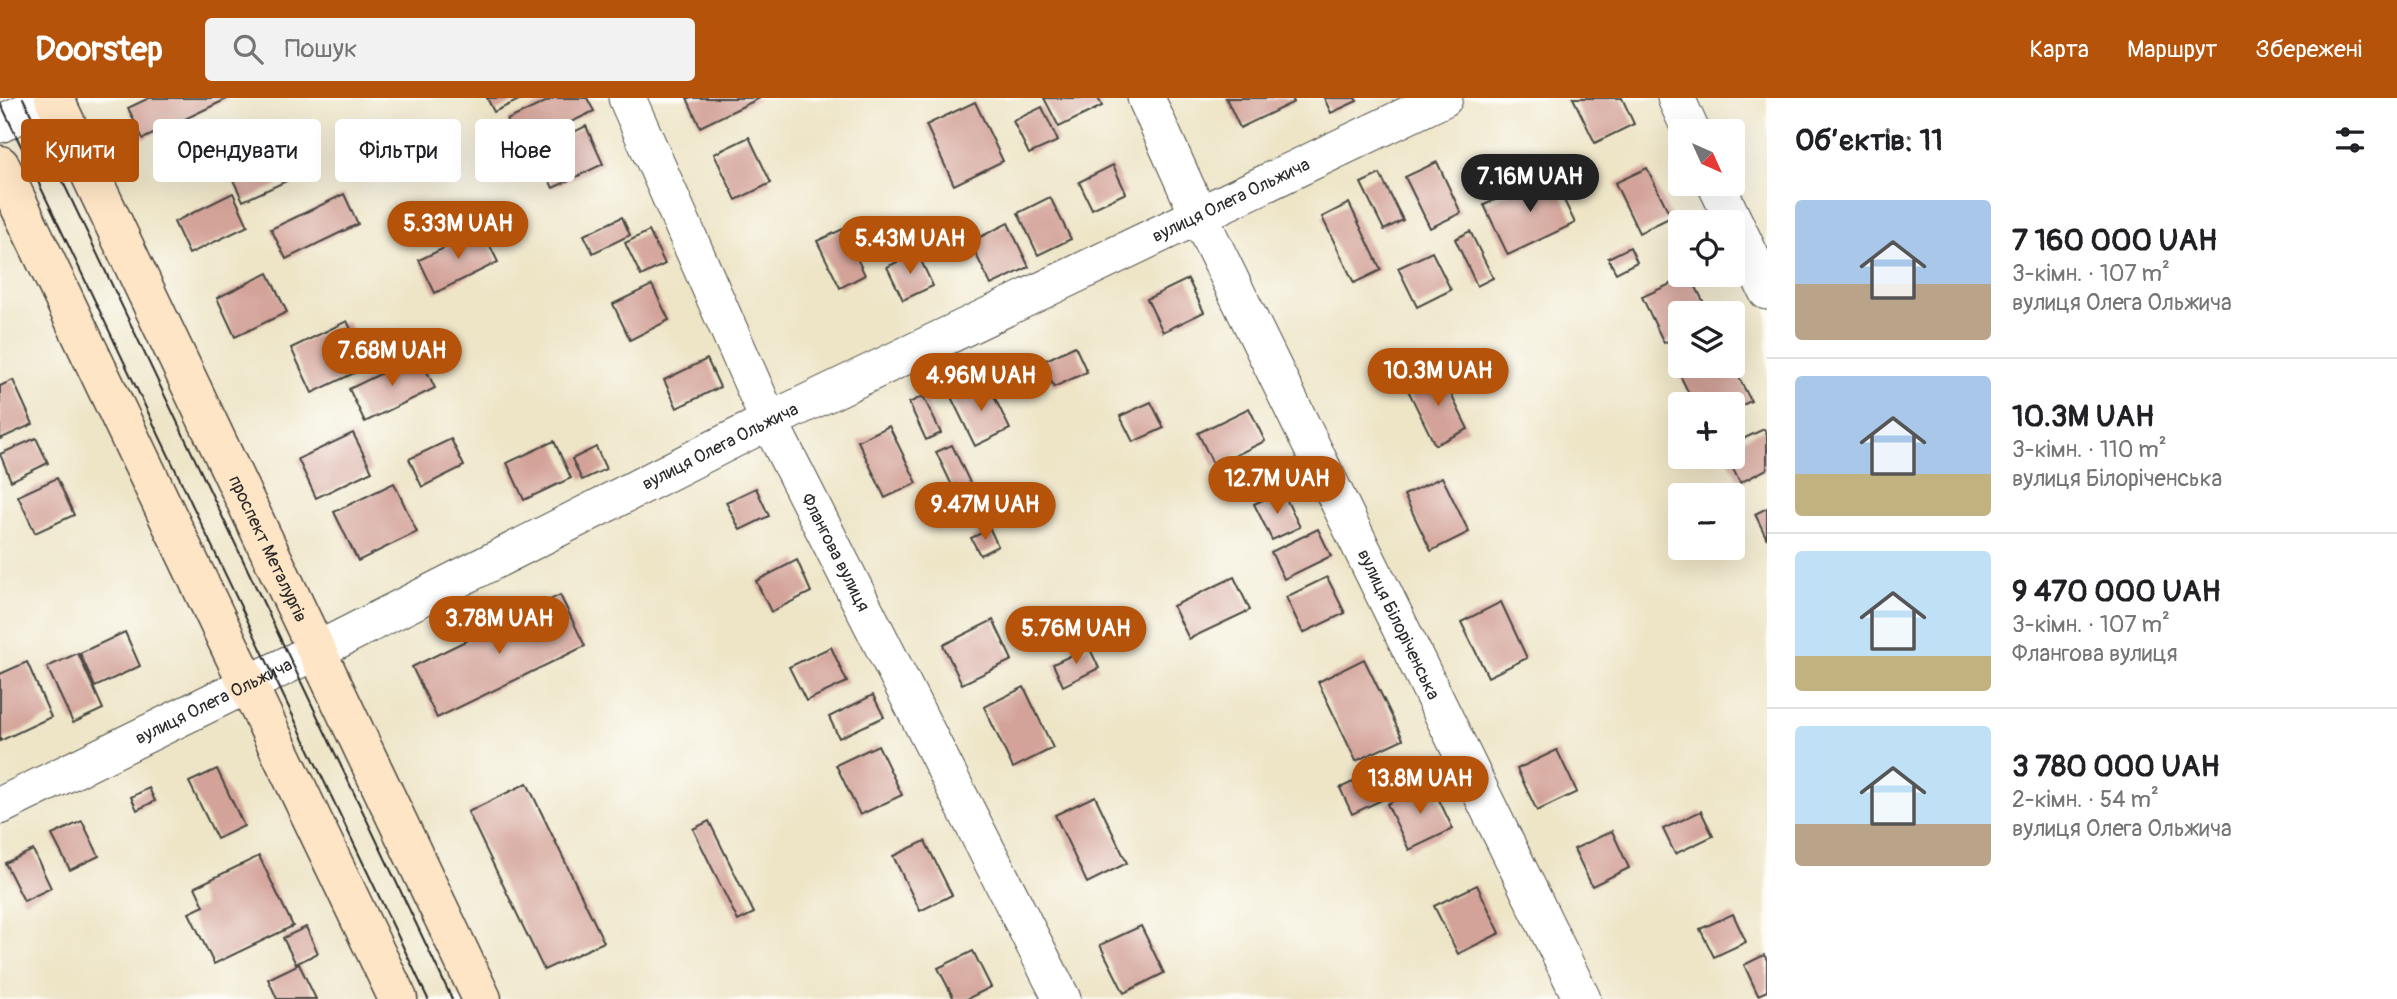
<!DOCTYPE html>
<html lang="uk">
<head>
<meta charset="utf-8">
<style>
	body { margin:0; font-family:Pangolin,sans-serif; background:#f2f2f2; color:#202124; height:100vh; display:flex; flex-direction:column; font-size:26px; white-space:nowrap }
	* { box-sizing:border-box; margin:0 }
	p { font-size:23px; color:#757577 }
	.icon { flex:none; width:38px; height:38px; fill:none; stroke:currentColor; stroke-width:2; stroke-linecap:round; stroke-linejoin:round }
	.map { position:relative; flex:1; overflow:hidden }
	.panel { display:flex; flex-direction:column; background:#fff; width:630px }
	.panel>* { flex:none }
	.top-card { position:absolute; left:21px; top:21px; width:665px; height:63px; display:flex; gap:14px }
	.needle { width:46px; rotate:135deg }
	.tools { position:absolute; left:1668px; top:21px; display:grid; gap:14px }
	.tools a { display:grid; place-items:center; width:77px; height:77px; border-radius:7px; background:#fff; box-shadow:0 7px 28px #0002; font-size:35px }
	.price { position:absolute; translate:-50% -60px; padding:0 16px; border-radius:24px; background:#b45309; color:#fff; font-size:23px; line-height:46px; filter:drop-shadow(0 2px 4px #0008) }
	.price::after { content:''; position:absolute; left:50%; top:42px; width:21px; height:16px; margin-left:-10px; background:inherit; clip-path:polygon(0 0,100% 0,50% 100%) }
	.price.selected { background:#222; color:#fff }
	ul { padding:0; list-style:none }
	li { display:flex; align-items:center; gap:21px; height:175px; padding:0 28px }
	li+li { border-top:2px solid #e0e0e0 }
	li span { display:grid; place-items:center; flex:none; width:196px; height:140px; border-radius:7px; color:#555 }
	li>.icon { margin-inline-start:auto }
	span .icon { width:84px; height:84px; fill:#fffc; stroke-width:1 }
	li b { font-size:30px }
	h2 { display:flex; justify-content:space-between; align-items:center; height:84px; padding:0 28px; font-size:30px }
	.pill { padding:0 24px; border-radius:7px; background:#fff; box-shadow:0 7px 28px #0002; font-size:24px; line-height:63px }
	.pill.selected { background:#b45309; color:#fff }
	header { display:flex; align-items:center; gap:42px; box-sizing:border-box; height:98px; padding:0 35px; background:#b45309; color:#fff }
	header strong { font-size:33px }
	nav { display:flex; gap:38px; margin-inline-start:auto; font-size:24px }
	.search { width:490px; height:63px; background:#f2f2f2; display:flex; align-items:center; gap:18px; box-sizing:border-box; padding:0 24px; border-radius:7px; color:#757577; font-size:26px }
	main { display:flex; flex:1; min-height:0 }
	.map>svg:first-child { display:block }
	.building { fill:#d3a298 }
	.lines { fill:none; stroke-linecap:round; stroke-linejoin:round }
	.street-casing { stroke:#484742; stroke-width:39 }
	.secondary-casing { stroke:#484742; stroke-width:41 }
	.street { stroke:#fff; stroke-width:37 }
	.secondary { stroke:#fee5c5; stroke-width:38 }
	.tram { stroke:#2b2b2b; stroke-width:2 }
	.labels { text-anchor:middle; stroke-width:7; stroke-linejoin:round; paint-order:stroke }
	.street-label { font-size:18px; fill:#2b2b2b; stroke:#fdfcf7 }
</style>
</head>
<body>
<header>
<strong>Doorstep</strong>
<div class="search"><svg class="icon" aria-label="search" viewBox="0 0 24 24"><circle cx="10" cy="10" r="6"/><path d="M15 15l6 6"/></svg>Пошук</div>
<nav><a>Карта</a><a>Маршрут</a><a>Збережені</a></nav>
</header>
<main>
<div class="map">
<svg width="1767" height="901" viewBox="0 0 1767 901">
	<rect width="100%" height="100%" fill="#fdfcf7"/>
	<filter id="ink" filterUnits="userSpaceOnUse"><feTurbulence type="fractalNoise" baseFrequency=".0143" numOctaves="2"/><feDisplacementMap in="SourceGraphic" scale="14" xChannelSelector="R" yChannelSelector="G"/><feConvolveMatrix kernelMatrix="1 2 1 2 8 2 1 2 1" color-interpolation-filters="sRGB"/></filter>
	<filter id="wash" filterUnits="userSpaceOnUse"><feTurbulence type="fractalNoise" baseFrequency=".00686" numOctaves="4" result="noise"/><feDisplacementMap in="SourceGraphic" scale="28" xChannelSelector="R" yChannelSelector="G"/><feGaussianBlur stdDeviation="1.57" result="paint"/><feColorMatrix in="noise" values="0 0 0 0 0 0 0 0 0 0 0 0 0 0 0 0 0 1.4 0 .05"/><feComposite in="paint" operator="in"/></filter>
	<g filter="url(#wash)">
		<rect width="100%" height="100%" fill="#eee5c7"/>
		<g id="blocks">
			<!-- building -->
			<g class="building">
				<polygon points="149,0 229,0 143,41 128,10"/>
				<polygon points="487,0 523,0 494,14"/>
				<polygon points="554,0 587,0 594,13 520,49 507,22"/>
				<polygon points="687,0 760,0 700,29"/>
				<polygon points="1044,0 1098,0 1102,8 1059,29"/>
				<polygon points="1226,0 1292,0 1294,4 1240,30"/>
				<polygon points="1324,0 1355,0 1357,3 1331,15"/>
				<polygon points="1573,0 1622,0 1634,26 1595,45"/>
				<polygon points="975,4 1003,63 954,87 926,27"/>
				<polygon points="1042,9 1058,43 1029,56 1013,23"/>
				<polygon points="586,28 603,66 553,90 535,53"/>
				<polygon points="287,39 304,75 243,103 226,67"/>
				<polygon points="749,39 771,85 736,102 714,56"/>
				<polygon points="1437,64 1461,115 1430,130 1405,79"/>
				<polygon points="1113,67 1126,95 1092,111 1079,84"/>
				<polygon points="1647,70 1671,119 1639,135 1615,85"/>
				<polygon points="1551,75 1575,125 1508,157 1484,107"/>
				<polygon points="1380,76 1403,122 1384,132 1361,85"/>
				<polygon points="233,95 248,128 189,156 174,124"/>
				<polygon points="344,96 358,126 286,161 271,131"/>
				<polygon points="1050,99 1071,141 1038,157 1018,115"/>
				<polygon points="1349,105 1381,172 1354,185 1322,119"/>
				<polygon points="622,119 630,137 593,155 584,137"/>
				<polygon points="1008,125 1029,169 991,187 970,144"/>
				<polygon points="843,131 865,177 840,190 817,143"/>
				<polygon points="482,132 498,164 435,195 419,162"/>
				<polygon points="649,133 665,166 641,178 625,145"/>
				<polygon points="1470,133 1493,180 1477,188 1455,141"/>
				<polygon points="1630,149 1637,164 1616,175 1608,160"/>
				<polygon points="917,154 933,188 903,202 887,169"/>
				<polygon points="1432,154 1451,192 1417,209 1398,170"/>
				<polygon points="268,175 287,214 235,239 217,200"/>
				<polygon points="1690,177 1709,215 1680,215 1680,237 1664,245 1642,199"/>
				<polygon points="1188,181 1204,214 1163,234 1147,201"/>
				<polygon points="652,187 669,222 630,242 613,206"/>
				<polygon points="347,223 369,268 312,295 291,250"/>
				<polygon points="1075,248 1087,274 1054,289 1042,264"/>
				<polygon points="419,257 435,290 365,324 349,291"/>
				<polygon points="707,261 720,289 677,310 664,282"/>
				<polygon points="1679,268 1733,268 1751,303 1732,312 1732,306 1694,306 1676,269"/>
				<polygon points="1440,274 1468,331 1435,347 1407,290"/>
				<polygon points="13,282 33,326 0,341 0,288"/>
				<polygon points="986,282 1010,331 975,348 951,299"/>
				<polygon points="923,298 941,335 926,342 909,305"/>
				<polygon points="1151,304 1164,330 1133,344 1120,318"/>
				<polygon points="1249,310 1265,343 1214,368 1198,335"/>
				<polygon points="889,328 917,385 885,400 858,343"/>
				<polygon points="1764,331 1767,337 1767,371 1740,385 1727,359 1732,359 1732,346"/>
				<polygon points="353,335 372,373 316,400 298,361"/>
				<polygon points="36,340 48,365 11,383 0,356"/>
				<polygon points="451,341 464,368 422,389 409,361"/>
				<polygon points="554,343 571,380 524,402 507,365"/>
				<polygon points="952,347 974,393 958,400 936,354"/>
				<polygon points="596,349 606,371 582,382 572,361"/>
				<polygon points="1442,379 1469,434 1431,453 1404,397"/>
				<polygon points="57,380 74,417 35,435 18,398"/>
				<polygon points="394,385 417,434 358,463 334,414"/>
				<polygon points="756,390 769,418 740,432 726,404"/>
				<polygon points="1282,393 1300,429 1272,442 1254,406"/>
				<polygon points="1767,410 1767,441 1755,416"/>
				<polygon points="990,431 998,448 980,457 971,440"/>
				<polygon points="1318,431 1331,458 1284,481 1271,454"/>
				<polygon points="797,462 811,494 771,514 756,483"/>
				<polygon points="1234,479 1250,512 1189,541 1173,508"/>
				<polygon points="1327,479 1345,515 1303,535 1286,499"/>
				<polygon points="560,497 585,548 437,620 412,569"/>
				<polygon points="1501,504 1527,560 1488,579 1461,524"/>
				<polygon points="993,522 1012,562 962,586 943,547"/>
				<polygon points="1066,522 1072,535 1047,547 1041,534"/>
				<polygon points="125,534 140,568 95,589 80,555"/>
				<polygon points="831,549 847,584 806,603 789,569"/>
				<polygon points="1089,549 1099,570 1063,588 1053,566"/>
				<polygon points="78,555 103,611 73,625 47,569"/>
				<polygon points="1364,561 1403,641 1356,663 1318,584"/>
				<polygon points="27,564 51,619 0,643 0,576"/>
				<polygon points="1024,589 1053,650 1013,670 984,609"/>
				<polygon points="873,597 884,619 839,640 829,619"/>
				<polygon points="878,647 902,697 860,717 836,667"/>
				<polygon points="1557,652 1577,694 1537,713 1517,671"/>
				<polygon points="217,671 244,728 217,741 189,684"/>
				<polygon points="1374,674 1386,700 1352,716 1340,690"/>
				<polygon points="527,685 604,844 544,872 468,714"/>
				<polygon points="1431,685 1453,731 1409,752 1387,706"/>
				<polygon points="149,690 155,703 137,712 131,699"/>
				<polygon points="1095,698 1127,765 1087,785 1055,717"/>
				<polygon points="1701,713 1713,738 1675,756 1663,731"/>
				<polygon points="82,723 99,758 70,772 52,737"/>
				<polygon points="709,723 754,815 738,823 693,731"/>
				<polygon points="1612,733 1629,770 1592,788 1574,751"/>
				<polygon points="925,743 952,797 920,813 893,758"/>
				<polygon points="33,752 51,790 24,803 5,765"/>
				<polygon points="259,758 293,828 214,866 189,815 204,808 195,789"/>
				<polygon points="1477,787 1500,835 1458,856 1434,808"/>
				<polygon points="1733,816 1746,844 1714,859 1700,831"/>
				<polygon points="1141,828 1164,875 1124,895 1100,847"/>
				<polygon points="306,829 318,855 296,866 283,840"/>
				<polygon points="973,853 991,889 967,901 954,901 938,870"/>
				<polygon points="1764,857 1767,862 1767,893 1758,897 1744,867"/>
				<polygon points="299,866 316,901 277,901 268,881"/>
			</g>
		</g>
	</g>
	<g filter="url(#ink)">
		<use href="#blocks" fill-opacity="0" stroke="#484742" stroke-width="2"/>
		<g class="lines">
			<defs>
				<g id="street">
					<path id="s1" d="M627 0 769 323 1062 901"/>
					<path id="s2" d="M1146 0 1199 118 1582 901"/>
					<polyline points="1676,0 1691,33"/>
					<polyline points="0,26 55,0"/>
					<polyline points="1716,86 1767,193"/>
					<path id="s3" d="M0 708 316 553 769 323 1444 0"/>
				</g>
				<g id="secondary">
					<path id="s4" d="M54 0 482 901"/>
					<polyline points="0,67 398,901"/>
				</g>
			</defs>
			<!-- street casing -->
			<use href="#street" class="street-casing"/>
			<!-- secondary casing -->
			<use href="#secondary" class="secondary-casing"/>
			<!-- street -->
			<use href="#street" class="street"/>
			<!-- secondary -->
			<use href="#secondary" class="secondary"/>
			<!-- tram -->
			<g class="tram">
				<polyline points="23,0 452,901"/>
				<polyline points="0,4 428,901"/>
			</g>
		</g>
	</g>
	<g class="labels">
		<!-- street labels -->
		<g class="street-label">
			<text dy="6" stroke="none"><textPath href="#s3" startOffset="1372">вулиця Олега Ольжича</textPath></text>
			<text dy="6" stroke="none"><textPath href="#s3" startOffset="805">вулиця Олега Ольжича</textPath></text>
			<text dy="6" stroke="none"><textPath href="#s4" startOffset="499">проспект Металургів</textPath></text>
			<text dy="6" stroke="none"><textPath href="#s1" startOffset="500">Флангова вулиця</textPath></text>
			<text dy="6" stroke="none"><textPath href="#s2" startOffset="584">вулиця Білоріченська</textPath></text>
			<text dy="6" stroke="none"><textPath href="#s3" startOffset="238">вулиця Олега Ольжича</textPath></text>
		</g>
	</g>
</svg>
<div class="tools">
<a><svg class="needle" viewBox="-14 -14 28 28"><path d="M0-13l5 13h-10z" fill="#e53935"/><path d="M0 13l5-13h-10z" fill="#757577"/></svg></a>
<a><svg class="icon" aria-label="locate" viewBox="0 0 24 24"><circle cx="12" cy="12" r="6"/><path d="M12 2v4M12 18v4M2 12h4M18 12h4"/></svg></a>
<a><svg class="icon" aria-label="layers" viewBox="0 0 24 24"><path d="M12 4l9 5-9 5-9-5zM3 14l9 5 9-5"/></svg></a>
<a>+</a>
<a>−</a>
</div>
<b class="price selected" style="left:1530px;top:116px">7.16M UAH</b>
<b class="price" style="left:458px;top:163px">5.33M UAH</b>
<b class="price" style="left:910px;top:178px">5.43M UAH</b>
<b class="price" style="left:392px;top:290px">7.68M UAH</b>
<b class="price" style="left:1438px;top:310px">10.3M UAH</b>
<b class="price" style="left:981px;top:315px">4.96M UAH</b>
<b class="price" style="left:1277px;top:418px">12.7M UAH</b>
<b class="price" style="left:985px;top:444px">9.47M UAH</b>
<b class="price" style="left:499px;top:558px">3.78M UAH</b>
<b class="price" style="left:1076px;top:568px">5.76M UAH</b>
<b class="price" style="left:1420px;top:718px">13.8M UAH</b>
<div class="top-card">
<a class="pill selected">Купити</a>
<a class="pill">Орендувати</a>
<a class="pill">Фільтри</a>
<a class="pill">Нове</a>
</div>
</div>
<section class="panel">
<h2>Об’єктів: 11<svg class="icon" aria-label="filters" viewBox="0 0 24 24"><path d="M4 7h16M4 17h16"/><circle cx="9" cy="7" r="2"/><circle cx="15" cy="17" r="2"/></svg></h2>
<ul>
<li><span style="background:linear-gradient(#a9c7e8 60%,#b9a48a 0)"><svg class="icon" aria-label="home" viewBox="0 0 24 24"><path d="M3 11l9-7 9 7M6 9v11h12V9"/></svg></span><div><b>7 160 000 UAH</b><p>3-кімн. · 107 m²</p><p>вулиця Олега Ольжича</p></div></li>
<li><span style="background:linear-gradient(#a9c7e8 70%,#c2b280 0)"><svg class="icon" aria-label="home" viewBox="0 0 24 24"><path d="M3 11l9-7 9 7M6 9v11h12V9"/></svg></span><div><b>10.3M UAH</b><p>3-кімн. · 110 m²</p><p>вулиця Білоріченська</p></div></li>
<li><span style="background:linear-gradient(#bfe0f5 75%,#c2b280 0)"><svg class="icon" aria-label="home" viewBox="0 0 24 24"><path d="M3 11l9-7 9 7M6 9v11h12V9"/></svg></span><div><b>9 470 000 UAH</b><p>3-кімн. · 107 m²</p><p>Флангова вулиця</p></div></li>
<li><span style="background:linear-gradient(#bfe0f5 70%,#b9a48a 0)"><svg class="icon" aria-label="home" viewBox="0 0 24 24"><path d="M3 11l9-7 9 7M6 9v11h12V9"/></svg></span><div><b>3 780 000 UAH</b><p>2-кімн. · 54 m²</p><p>вулиця Олега Ольжича</p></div></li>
</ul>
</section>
</main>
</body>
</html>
